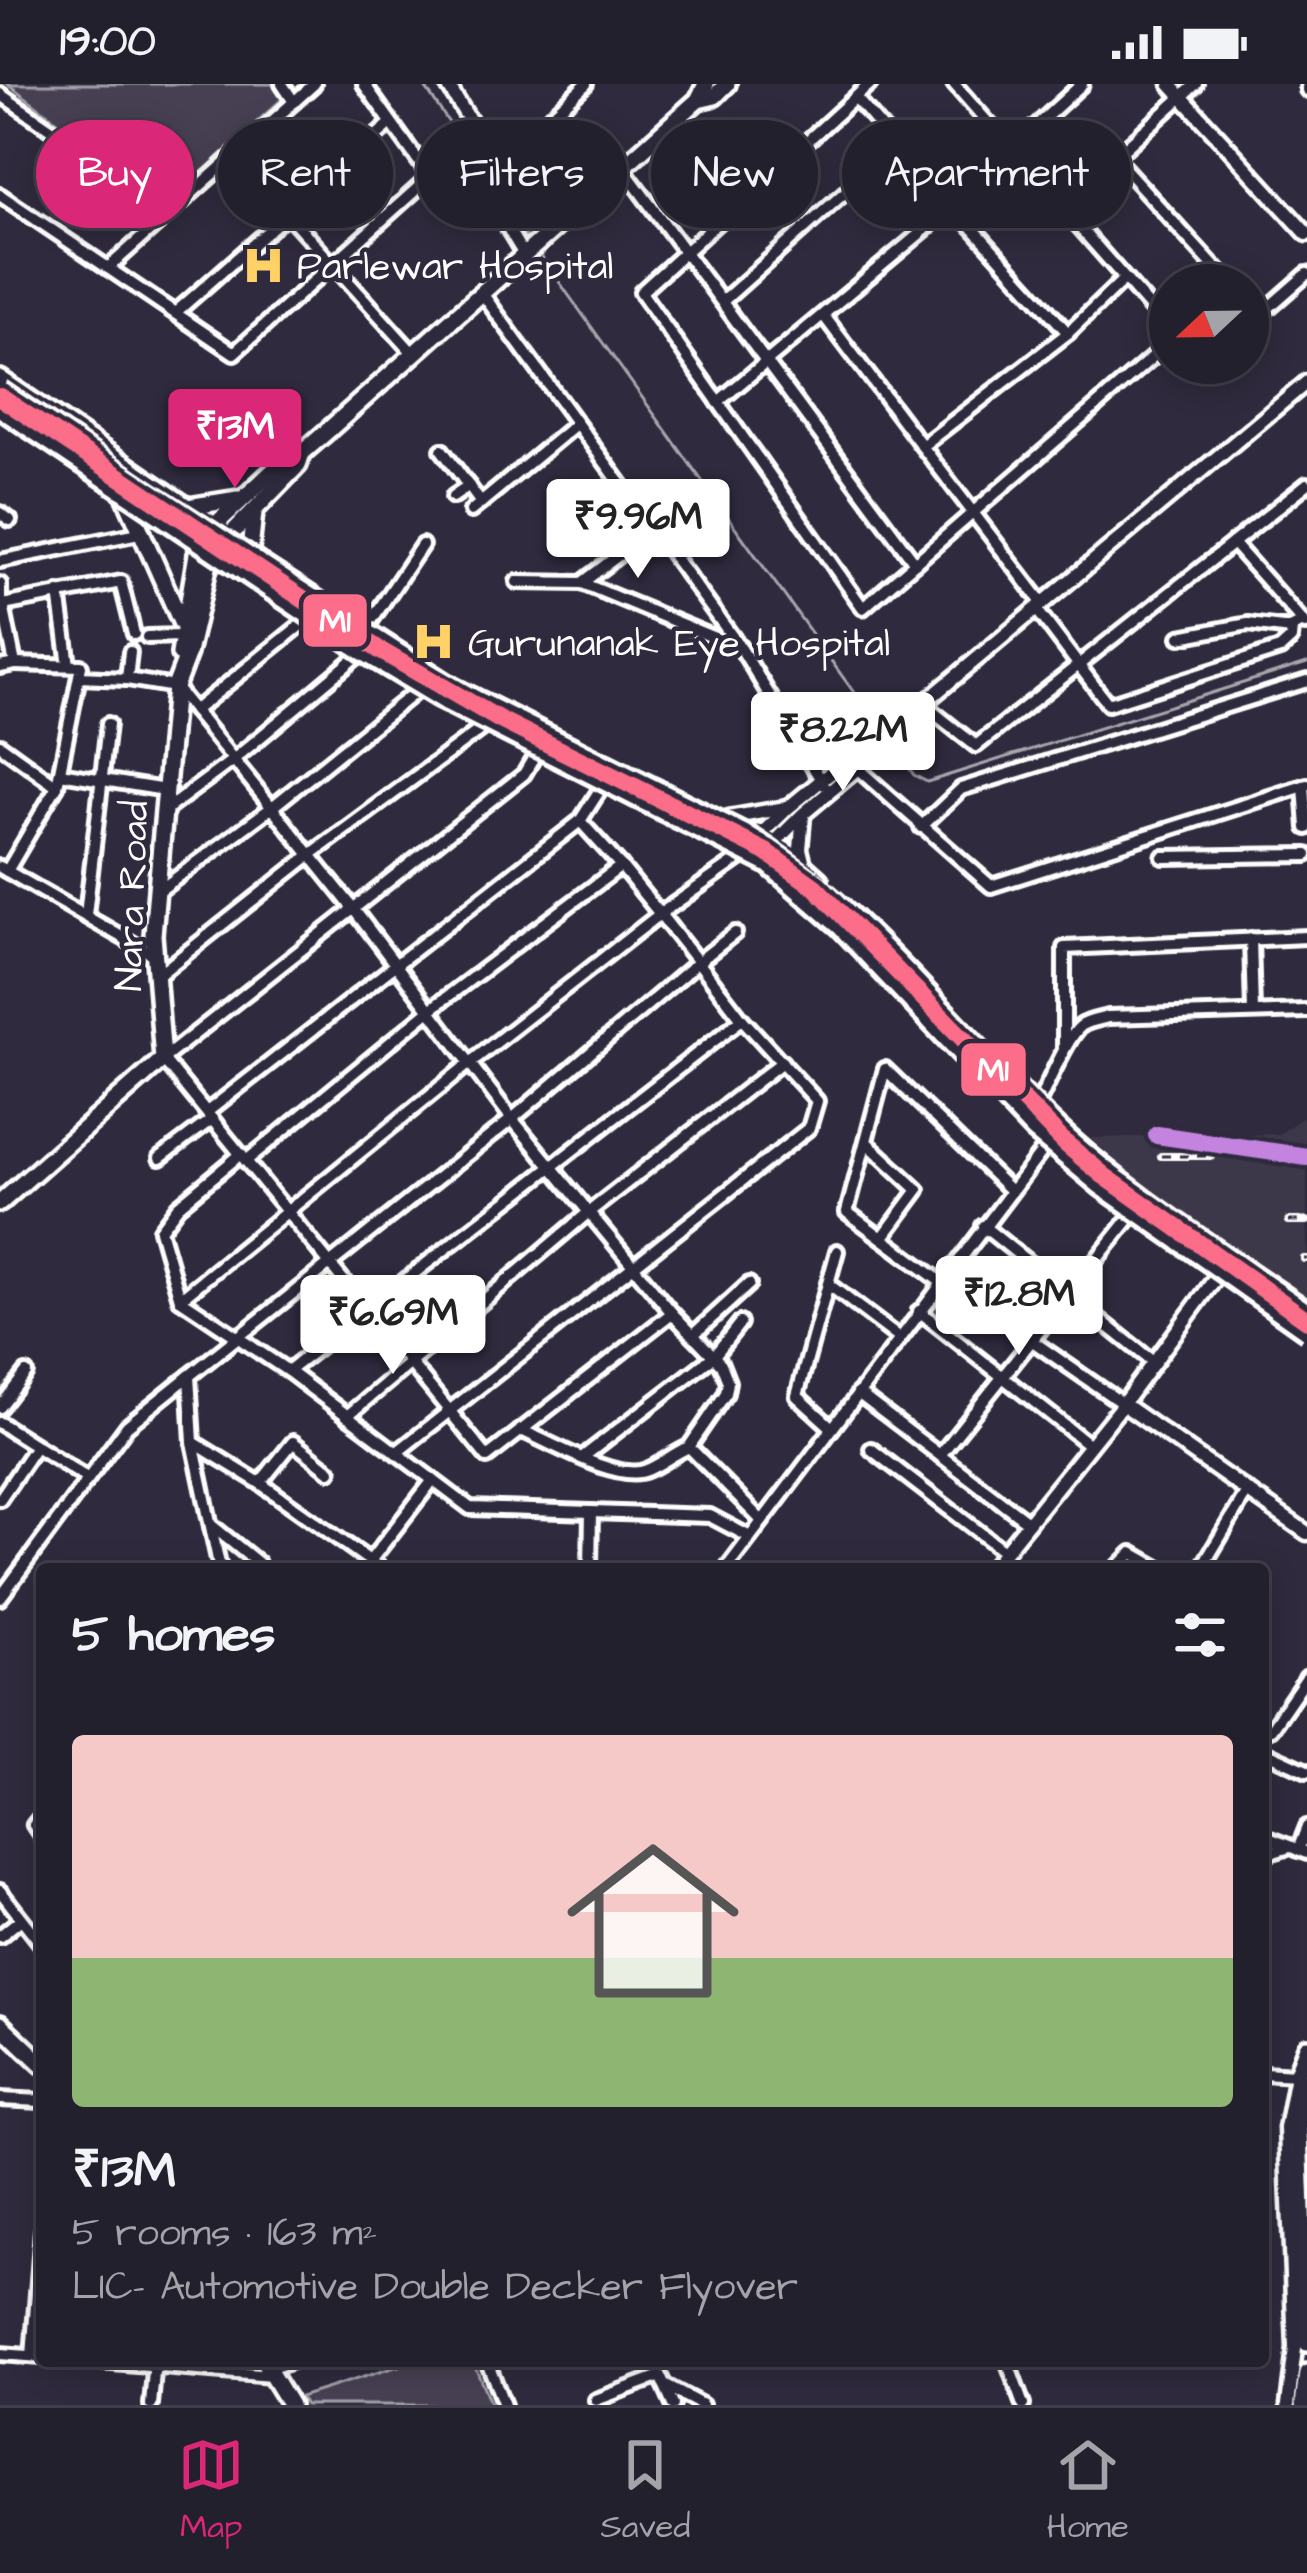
<!DOCTYPE html>
<html lang="en">
<head>
<meta charset="utf-8">
<style>
	body { margin:0; font-family:"Architects Daughter",sans-serif; background:#2f2d3a; color:#f1f3f6; height:100vh; display:flex; flex-direction:column; font-size:45px; white-space:nowrap }
	* { box-sizing:border-box; margin:0 }
	p { font-size:39px; color:#a3a3aa }
	.icon { flex:none; width:66px; height:66px; fill:none; stroke:currentColor; stroke-width:2; stroke-linecap:round; stroke-linejoin:round }
	.map { position:relative; flex:1; overflow:hidden }
	.panel { position:absolute; left:36px; top:1479px; width:1233px; height:804px; display:flex; flex-direction:column; background:#23202e; border-radius:12px; box-shadow:0 6px 30px #0003,0 0 0 3px #403e4a }
	.panel>* { flex:none }
	.guide { position:absolute; left:36px; top:36px; width:1236px; height:108px; display:flex; gap:24px }
	.needle { width:78px; rotate:248deg }
	.controls { position:absolute; left:1149px; top:180px; display:grid; gap:24px }
	.controls a { display:grid; place-items:center; width:120px; height:120px; border-radius:50%; background:#23202e; box-shadow:0 6px 30px #0003,0 0 0 3px #403e4a; font-size:60px }
	.price { position:absolute; translate:-50% -102px; padding:0 27px; border-radius:12px; background:#fff; color:#222; font-size:39px; line-height:78px; filter:drop-shadow(0 3px 6px #0008) }
	.price::after { content:''; position:absolute; left:50%; top:72px; width:36px; height:27px; margin-left:-18px; background:inherit; clip-path:polygon(0 0,100% 0,50% 100%) }
	.price.on { background:#db2777; color:#fff }
	ul { padding:0; list-style:none }
	li { display:grid; align-content:center; gap:24px; height:636px; padding:0 36px }
	li+li { border-top:3px solid #403e4a }
	li span { display:grid; place-items:center; height:372px; border-radius:12px; color:#555 }
	li>.icon { margin-inline-start:auto }
	span .icon { width:216px; height:216px; fill:#fffc; stroke-width:1 }
	li b { font-size:51px }
	h2 { display:flex; justify-content:space-between; align-items:center; height:144px; padding:0 36px; font-size:51px }
	.pill { padding:0 42px; border-radius:54px; background:#23202e; box-shadow:0 6px 30px #0003,0 0 0 3px #403e4a; font-size:42px; line-height:108px }
	.pill.on { background:#db2777; color:#fff }
	.status { display:flex; justify-content:space-between; align-items:center; height:84px; padding:0 60px; background:#23202e; direction:ltr }
	.status svg { height:33px; fill:currentColor }
	.tab-bar { display:flex; justify-content:space-around; align-items:center; height:168px; border-top:3px solid #403e4a; background:#23202e; font-size:33px; color:#a3a3aa }
	.tab-bar a { display:grid; justify-items:center; gap:6px }
	.tab-bar .on { color:#db2777 }
	.map>svg:first-child { display:block }
	.built { fill:#3c3749 }
	.green { fill:#464152; stroke:#a2a0a8; stroke-width:3 }
	.lines { fill:none; stroke-linecap:round; stroke-linejoin:round }
	.stream { stroke:#a7a6ad; stroke-width:3 }
	.minor-casing { stroke:#fff; stroke-width:20 }
	.tertiary-casing { stroke:#fff; stroke-width:21 }
	.secondary-casing { stroke:#fff; stroke-width:24 }
	.minor { stroke:#2f2a3d; stroke-width:10 }
	.tertiary { stroke:#2f2a3d; stroke-width:12 }
	.secondary { stroke:#2f2a3d; stroke-width:15 }
	.rail-casing { stroke:#fff; stroke-width:8 }
	.rail { stroke:#2f2a3d; stroke-width:3; stroke-dasharray:9; stroke-linecap:butt }
	.primary-bridge-casing { stroke:#fff; stroke-width:26; stroke-linecap:butt }
	.primary-bridge { stroke:#2f2a3d; stroke-width:16 }
	.rail-1-casing { stroke:#2f2a3d; stroke-width:27 }
	.rail-1 { stroke:#c483df; stroke-width:18 }
	.metro-1-casing { stroke:#2f2a3d; stroke-width:27 }
	.metro-1 { stroke:#fb6d88; stroke-width:18 }
	.labels { text-anchor:middle; stroke-width:9; stroke-linejoin:round; paint-order:stroke }
	.poi-label { font-size:39px; fill:#fff; stroke:#2f2a3d; text-anchor:start }
	.street-label { font-size:39px; fill:#fff; stroke:#2f2a3d }
	.line-badge { stroke:#2f2a3d; stroke-width:4.5 }
	.badge-label { font-size:33px; text-anchor:middle; font-weight:bold; fill:#fff }
</style>
</head>
<body>
<div class="status"><b>19:00</b><svg viewBox="0 0 49 12"><path d="M0 12V9h3v3zM5 12V6h3v6zM10 12V3h3v9zM15 12V0h3v12zM26 1h20v11H26zM47 4h2v5h-2z"/></svg></div>
<div class="map">
<svg width="1307" height="2321" viewBox="0 0 1307 2321">
	<rect width="100%" height="100%" fill="#2f2a3d"/>
	<filter id="ink" filterUnits="userSpaceOnUse"><feTurbulence type="fractalNoise" baseFrequency=".00833" numOctaves="2"/><feDisplacementMap in="SourceGraphic" scale="24" xChannelSelector="R" yChannelSelector="G"/><feConvolveMatrix kernelMatrix="1 2 1 2 8 2 1 2 1" color-interpolation-filters="sRGB"/></filter>
	<g filter="url(#ink)">
		<!-- built -->
		<polygon class="built" points="1307,1030 1307,1216 1173,1127 1090,1054 1279,1050"/>
		<!-- green -->
		<g class="green">
			<polygon points="8,0 274,0 283,14 167,120"/>
			<polygon points="414,2277 473,2277 491,2321 305,2321 300,2313"/>
		</g>
		<g class="lines">
			<!-- stream -->
			<g class="stream">
				<polyline points="423,0 467,66"/>
				<polyline points="472,74 531,160"/>
				<polyline points="537,167 878,642"/>
				<polyline points="898,669 914,691 927,698 1307,579"/>
			</g>
			<defs>
				<g id="minor">
					<polyline points="282,0 294,18"/>
					<polyline points="364,0 430,93"/>
					<polyline points="870,0 641,208 863,524 1170,258"/>
					<polyline points="954,0 1170,246"/>
					<polyline points="1307,3 1307,6"/>
					<polyline points="0,10 171,128"/>
					<polyline points="856,14 897,62"/>
					<polyline points="1011,65 1082,0"/>
					<polyline points="234,71 413,269"/>
					<polyline points="1115,74 1231,201"/>
					<polyline points="498,82 586,0"/>
					<polyline points="622,83 915,479"/>
					<polyline points="478,95 524,171"/>
					<polyline points="0,111 234,269 430,93 485,58"/>
					<polyline points="1061,122 1196,0"/>
					<polyline points="108,184 314,0"/>
					<polyline points="481,208 742,566 824,701"/>
					<polyline points="723,217 897,62 953,122"/>
					<polyline points="1248,219 1259,232 1248,242"/>
					<polyline points="175,229 391,39"/>
					<polyline points="1259,232 1307,190"/>
					<polyline points="1068,249 1124,195"/>
					<polyline points="1198,279 1203,284 1208,279"/>
					<polyline points="718,318 953,122 1068,249 922,362 824,232"/>
					<polyline points="922,362 1043,520"/>
					<polyline points="442,366 481,419"/>
					<polyline points="453,413 469,402"/>
					<polyline points="471,427 576,340"/>
					<polyline points="0,429 10,436"/>
					<polyline points="0,477 144,448"/>
					<polyline points="517,498 582,499 739,564"/>
					<polyline points="582,499 654,444"/>
					<polyline points="0,500 0,522"/>
					<polyline points="59,509 69,581"/>
					<polyline points="1037,526 1108,620 1280,565 1291,555 1292,543 1303,538"/>
					<polyline points="1305,540 1233,459 1307,400"/>
					<polyline points="367,543 422,461"/>
					<polyline points="147,553 181,552"/>
					<polyline points="1180,553 1248,540 1292,545"/>
					<polyline points="0,583 15,580 3,521 121,498 134,550"/>
					<polyline points="79,593 127,595 175,603 352,823 512,1035 672,1229 721,1280 728,1298 726,1309 689,1363 762,1437"/>
					<polyline points="127,595 130,568"/>
					<polyline points="923,620 976,662 1233,459"/>
					<polyline points="194,627 307,536"/>
					<polyline points="0,661 57,702 81,582 15,580"/>
					<polyline points="540,663 524,690 163,975 487,1373 672,1229"/>
					<polyline points="858,685 991,802 1307,701"/>
					<polyline points="60,689 165,706"/>
					<polyline points="1304,702 1307,744"/>
					<polyline points="163,728 233,676 360,570"/>
					<polyline points="921,743 961,705 1307,597"/>
					<polyline points="1163,773 1307,771"/>
					<polyline points="0,783 153,871"/>
					<polyline points="7,787 57,702"/>
					<polyline points="156,809 271,724 419,605"/>
					<polyline points="86,831 108,640"/>
					<polyline points="735,849 698,878 742,935 288,1287 470,1424 710,1432 750,1453"/>
					<polyline points="1251,855 1253,928"/>
					<polyline points="156,893 310,771 485,642"/>
					<polyline points="1064,964 1064,864 1307,853"/>
					<path d="M1038 1019C1048 1001 1067 953 1081 942 1087 937 1101 935 1108 933L1307 927"/>
					<polyline points="207,1028 580,737 603,701"/>
					<polyline points="866,1058 918,1106 883,1153"/>
					<polyline points="160,1074 212,1035"/>
					<polyline points="246,1077 431,925 621,782 580,737"/>
					<polyline points="983,1142 1153,1278"/>
					<polyline points="941,1198 847,1128 885,985 1010,1106"/>
					<polyline points="828,1200 899,1254"/>
					<polyline points="180,1215 160,1146 178,1122 241,1070"/>
					<polyline points="919,1227 1088,1360"/>
					<polyline points="693,1251 749,1200"/>
					<polyline points="1031,1256 1123,1320"/>
					<polyline points="288,1287 180,1215 471,978 660,830 621,782"/>
					<polyline points="858,1309 1029,1439"/>
					<polyline points="0,1323 26,1289"/>
					<polyline points="347,1332 589,1128 782,978"/>
					<polyline points="0,1339 88,1395"/>
					<polyline points="832,1344 797,1312 837,1167"/>
					<path d="M521 1346C549 1358 619 1399 647 1386 662 1380 674 1369 689 1363"/>
					<polyline points="193,1358 220,1485"/>
					<polyline points="871,1365 1005,1468"/>
					<polyline points="396,1369 809,1044 817,1017 742,935"/>
					<polyline points="940,1371 1133,1130"/>
					<polyline points="583,1373 714,1272 740,1239"/>
					<polyline points="260,1399 293,1358 330,1387"/>
					<polyline points="0,1415 36,1362"/>
					<polyline points="211,1441 258,1479 253,1485"/>
					<polyline points="370,1477 433,1396"/>
					<polyline points="381,1485 260,1399 193,1358 189,1292 512,1035 698,878 660,830 743,772"/>
					<polyline points="590,1485 591,1428"/>
					<polyline points="726,1485 1046,1062"/>
					<polyline points="1116,1485 1132,1469 1160,1485"/>
					<polyline points="1201,1485 1247,1408"/>
					<polyline points="0,1514 127,1342 189,1292"/>
					<polyline points="1271,1645 1307,1593"/>
					<polyline points="1263,1667 1307,1687"/>
					<polyline points="42,1731 34,1741 42,1753"/>
					<polyline points="1263,1752 1307,1769"/>
					<polyline points="1298,1766 1307,1743"/>
					<polyline points="1263,1771 1290,1763"/>
					<polyline points="0,1807 42,1861"/>
					<polyline points="0,1852 21,1835"/>
					<polyline points="1263,1989 1296,1991"/>
					<polyline points="0,2015 42,2017"/>
					<polyline points="0,2270 42,2273"/>
					<polyline points="32,2272 42,2147"/>
					<polyline points="88,2277 272,2292"/>
					<polyline points="487,2277 504,2321"/>
					<polyline points="1007,2277 1023,2321"/>
					<polyline points="268,2285 292,2277"/>
					<polyline points="664,2301 702,2321"/>
					<polyline points="596,2316 660,2292 673,2321"/>
					<polyline points="151,2321 155,2277"/>
				</g>
				<g id="tertiary">
					<polyline points="447,0 498,82 552,145"/>
					<polyline points="1170,0 1307,150"/>
					<polyline points="803,731 800,765 804,781"/>
					<polyline points="728,734 786,724"/>
					<polyline points="755,756 789,723 907,626 923,620 1307,298"/>
					<polyline points="767,766 803,730 915,636 923,620"/>
					<polyline points="1123,1320 1307,1449"/>
					<polyline points="991,1485 1123,1320 1226,1180"/>
					<polyline points="1288,2321 1295,2264 1286,2044 1296,1991"/>
				</g>
				<g id="secondary">
					<polyline points="698,16 715,12 727,0"/>
					<polyline points="0,295 230,452"/>
					<polyline points="126,414 182,540"/>
					<polyline points="188,423 238,415"/>
					<polyline points="250,466 254,428"/>
					<polyline points="180,570 198,464 215,441 289,372 302,369 324,350 698,16 706,0"/>
					<polyline points="757,749 790,770 819,796"/>
					<polyline points="0,1119 163,975 153,851 175,603 188,569 211,471 298,381 302,369"/>
					<polyline points="0,1940 42,1980"/>
					<polyline points="1307,1963 1296,1991 1303,2000 1299,2046 1307,2259"/>
					<polyline points="263,2277 290,2321"/>
					<polyline points="1303,2321 1307,2289"/>
				</g>
			</defs>
			<!-- minor casing -->
			<use href="#minor" class="minor-casing"/>
			<!-- tertiary casing -->
			<use href="#tertiary" class="tertiary-casing"/>
			<!-- secondary casing -->
			<use href="#secondary" class="secondary-casing"/>
			<!-- minor -->
			<use href="#minor" class="minor"/>
			<!-- tertiary -->
			<use href="#tertiary" class="tertiary"/>
			<!-- secondary -->
			<use href="#secondary" class="secondary"/>
			<defs>
				<g id="rail">
					<polyline points="1157,1051 1307,1073"/>
					<polyline points="1161,1072 1211,1072"/>
					<polyline points="1289,1137 1307,1137"/>
					<polyline points="1304,1175 1307,1175"/>
				</g>
			</defs>
			<!-- rail casing -->
			<use href="#rail" class="rail-casing"/>
			<!-- rail -->
			<use href="#rail" class="rail"/>
			<defs>
				<g id="primary-bridge">
					<path d="M0 307 151 410 453 604 745 750C863 822 950 942 1050 1037 1127 1111 1220 1167 1307 1228"/>
					<polyline points="0,324 362,567 445,617 768,780 841,843 1034,1046 1101,1102 1307,1247"/>
				</g>
			</defs>
			<!-- primary-bridge casing -->
			<use href="#primary-bridge" class="primary-bridge-casing"/>
			<!-- primary-bridge -->
			<use href="#primary-bridge" class="primary-bridge"/>
			<defs>
				<polyline id="rail-1" points="1157,1051 1307,1073"/>
			</defs>
			<!-- rail-1 casing -->
			<use href="#rail-1" class="rail-1-casing"/>
			<!-- rail-1 -->
			<use href="#rail-1" class="rail-1"/>
			<defs>
				<polyline id="metro-1" points="0,313 381,567 500,636 766,768 815,803 1065,1059 1103,1091 1307,1236"/>
			</defs>
			<!-- metro-1 casing -->
			<use href="#metro-1" class="metro-1-casing"/>
			<!-- metro-1 -->
			<use href="#metro-1" class="metro-1"/>
		</g>
	</g>
	<!-- icons -->
	<defs>
		<symbol id="hospital-bare" viewBox="-9 -9 18 18"><path d="M-5-5h3v3.5h4V-5h3V5h-3V1.5h-4V5h-3Z" fill="#ffd166" stroke="#2f2a3d" stroke-width="2.5" paint-order="stroke"/></symbol>
	</defs>
	<g fill-rule="evenodd">
		<use href="#hospital-bare" x="234" y="152" width="59" height="59"/>
		<use href="#hospital-bare" x="404" y="528" width="59" height="59"/>
	</g>
	<g class="labels">
		<!-- poi labels -->
		<g class="poi-label">
			<text x="297" y="195">Parlewar Hospital</text>
			<text x="468" y="572">Gurunanak Eye Hospital</text>
		</g>
		<!-- street labels -->
		<g class="street-label">
			<text transform="translate(130 812) rotate(-88)" y="14">Nara Road</text>
		</g>
	</g>
	<g class="line-badge">
		<rect x="301" y="508" width="68" height="57" rx="12" fill="#fb6d88"/>
		<rect x="959" y="957" width="69" height="57" rx="12" fill="#fb6d88"/>
	</g>
	<g class="badge-label">
		<text x="335" y="548">M1</text>
		<text x="993" y="997">M1</text>
	</g>
</svg>
<div class="controls">
<a><svg class="needle" viewBox="-14 -14 28 28"><path d="M0-13l5 13h-10z" fill="#e53935"/><path d="M0 13l5-13h-10z" fill="#a3a3aa"/></svg></a>
</div>
<b class="price on" style="left:235px;top:407px">₹13M</b>
<b class="price" style="left:638px;top:497px">₹9.96M</b>
<b class="price" style="left:843px;top:710px">₹8.22M</b>
<b class="price" style="left:1019px;top:1274px">₹12.8M</b>
<b class="price" style="left:393px;top:1293px">₹6.69M</b>
<div class="guide">
<a class="pill on">Buy</a>
<a class="pill">Rent</a>
<a class="pill">Filters</a>
<a class="pill">New</a>
<a class="pill">Apartment</a>
</div>
<section class="panel">
<h2>5 homes<svg class="icon" aria-label="filters" viewBox="0 0 24 24"><path d="M4 7h16M4 17h16"/><circle cx="9" cy="7" r="2"/><circle cx="15" cy="17" r="2"/></svg></h2>
<ul>
<li><span style="background:linear-gradient(#f6c9c9 60%,#8fb573 0)"><svg class="icon" aria-label="home" viewBox="0 0 24 24"><path d="M3 11l9-7 9 7M6 9v11h12V9"/></svg></span><div><b>₹13M</b><p>5 rooms · 163 m²</p><p>LIC- Automotive Double Decker Flyover</p></div></li>
</ul>
</section>
</div>
<nav class="tab-bar">
<a class="on"><svg class="icon" aria-label="map" viewBox="0 0 24 24"><path d="M3 6l6-2 6 2 6-2v14l-6 2-6-2-6 2zM9 4v14M15 6v14"/></svg>Map</a>
<a><svg class="icon" aria-label="saved" viewBox="0 0 24 24"><path d="M7 4h10v16l-5-4-5 4z"/></svg>Saved</a>
<a><svg class="icon" aria-label="home" viewBox="0 0 24 24"><path d="M3 11l9-7 9 7M6 9v11h12V9"/></svg>Home</a>
</nav>
</body>
</html>
